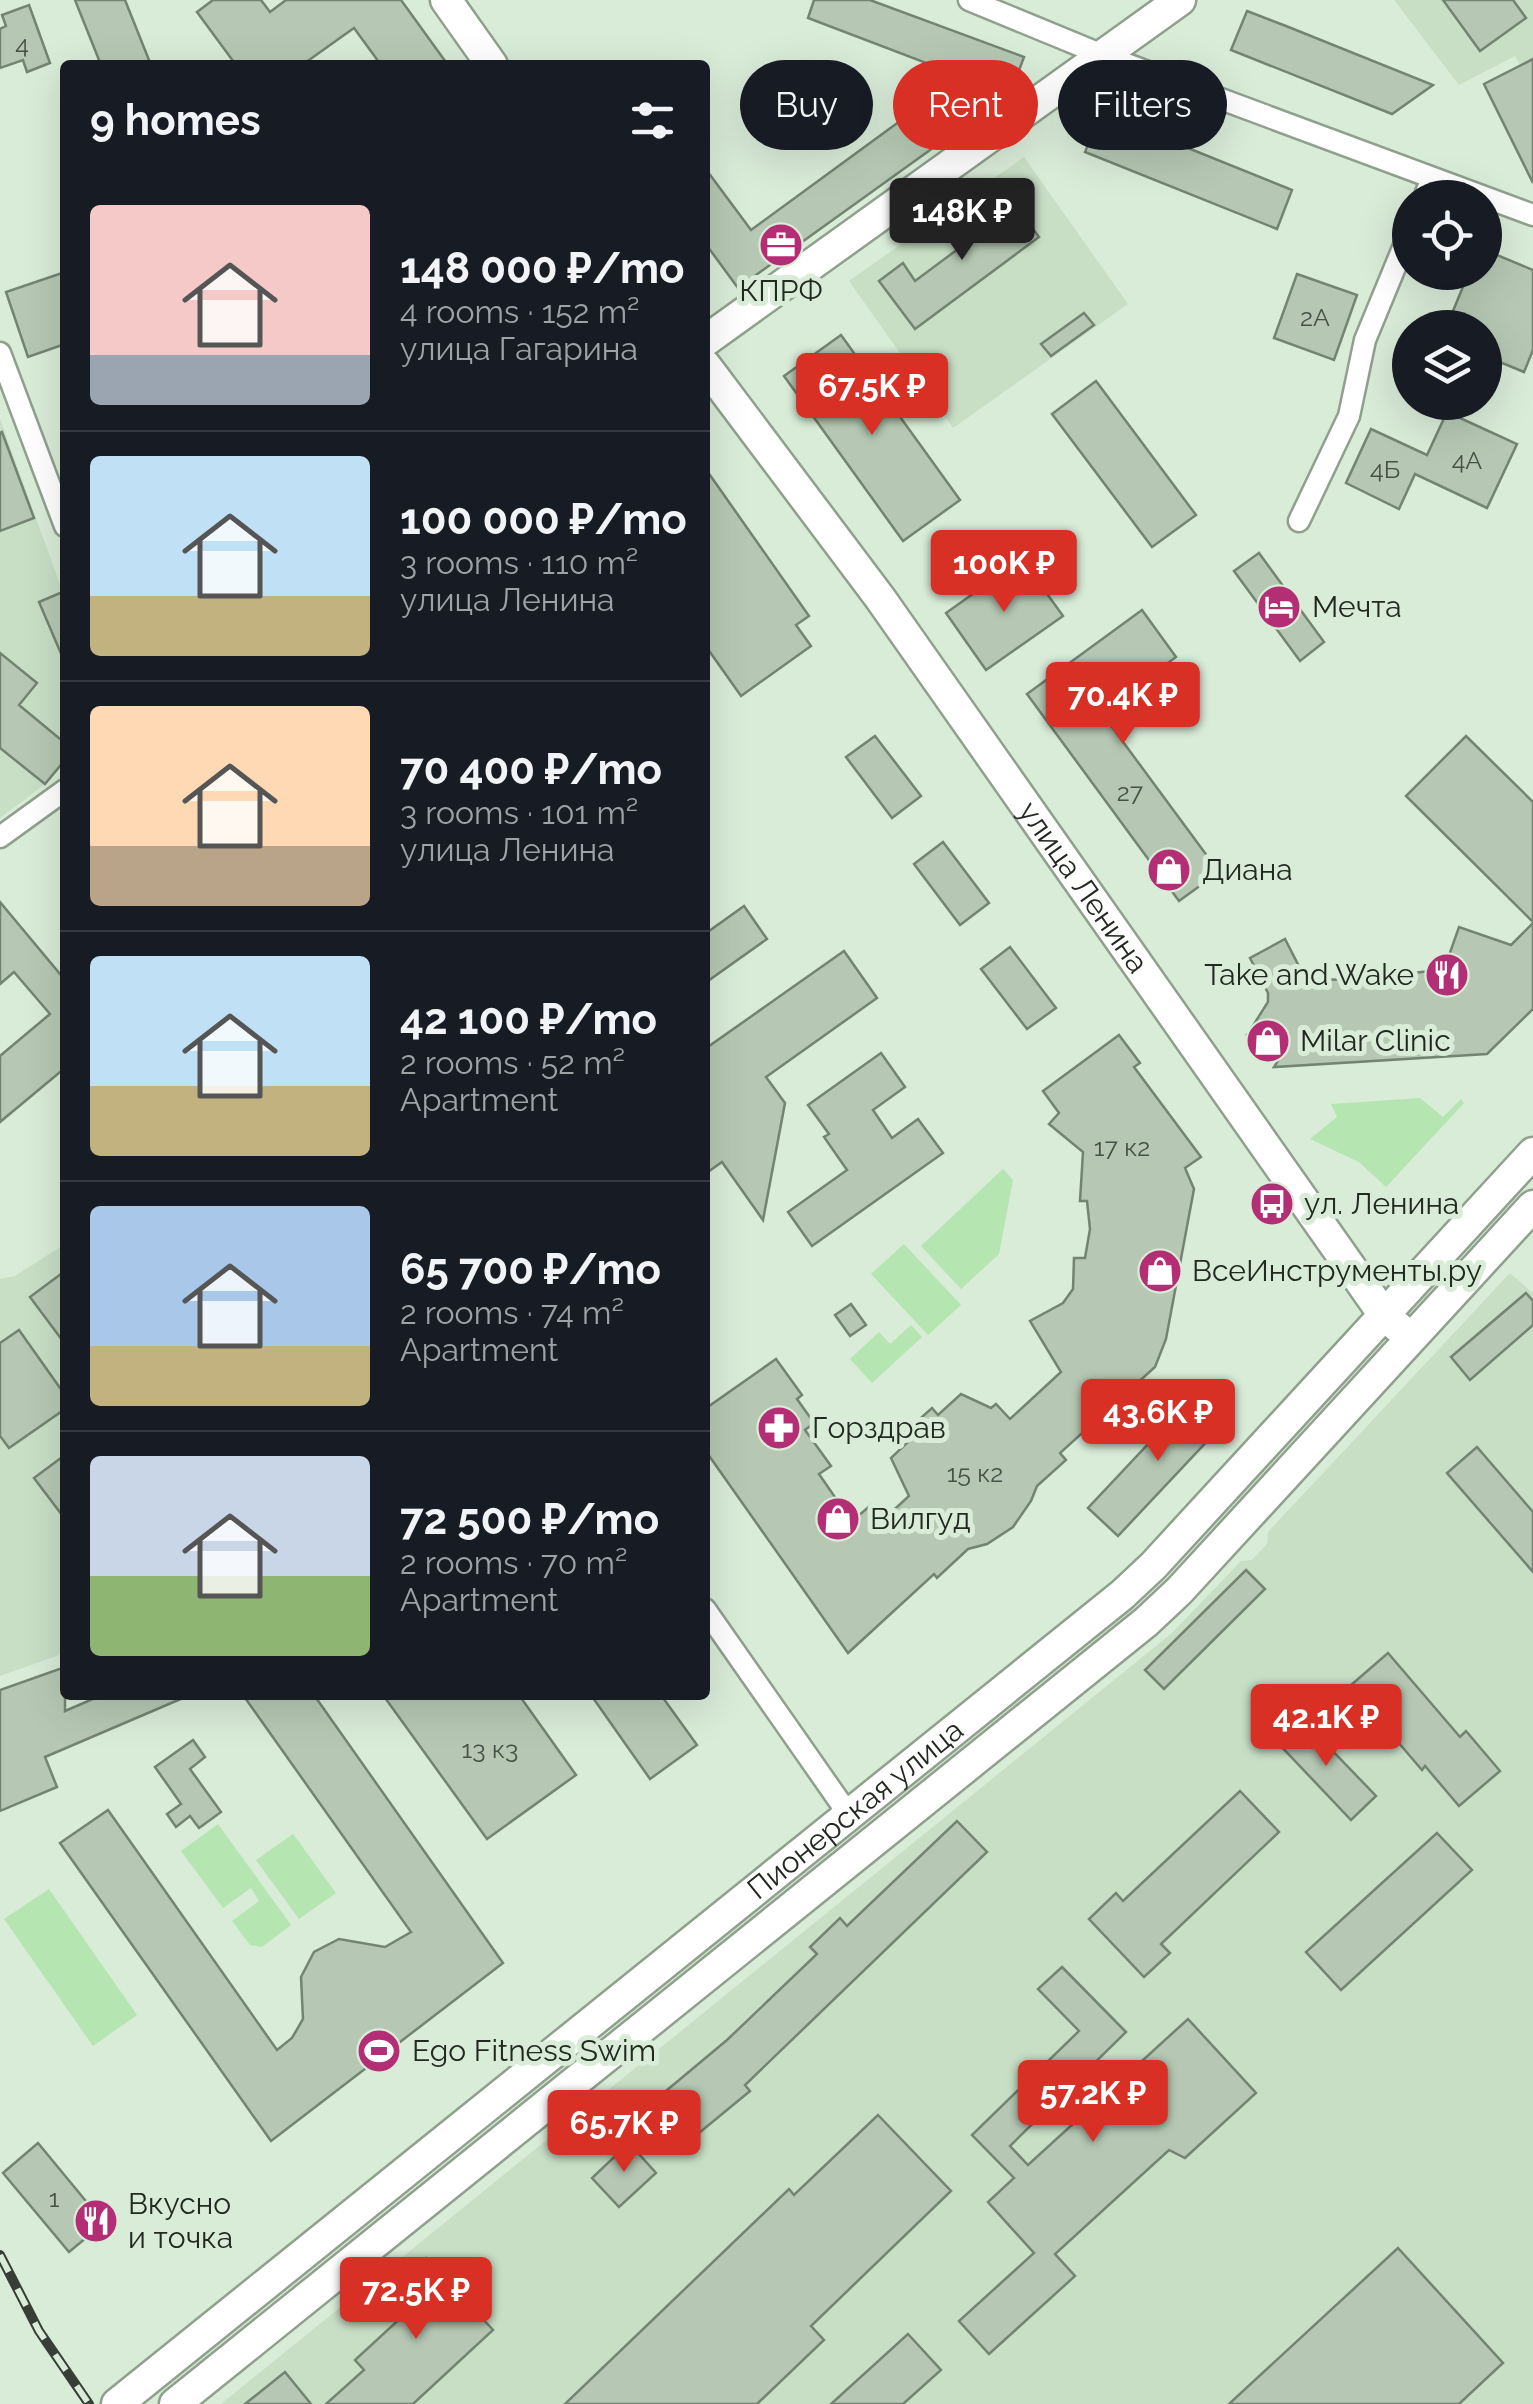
<!DOCTYPE html>
<html lang="en">
<head>
<meta charset="utf-8">
<style>
	body { margin:0; font-family:Raleway,sans-serif; background:#20242c; color:#f1f3f6; height:100vh; display:flex; flex-direction:column; font-size:38px; white-space:nowrap }
	* { box-sizing:border-box; margin:0 }
	p { font-size:32px; color:#9ea1a6 }
	.icon { flex:none; width:55px; height:55px; fill:none; stroke:currentColor; stroke-width:2; stroke-linecap:round; stroke-linejoin:round }
	.map { position:relative; flex:1; overflow:hidden }
	.panel { position:absolute; left:60px; top:60px; width:650px; height:1640px; display:flex; flex-direction:column; background:#171b24; border-radius:10px; box-shadow:0 10px 40px #0002 }
	.panel>* { flex:none }
	.banner { position:absolute; left:740px; top:60px; width:642px; height:90px; display:flex; gap:20px }
	.fabs { position:absolute; left:1392px; top:180px; display:grid; gap:20px }
	.fabs a { display:grid; place-items:center; width:110px; height:110px; border-radius:50%; background:#171b24; box-shadow:0 10px 40px #0002; font-size:50px }
	.price { position:absolute; translate:-50% -85px; padding:0 22px; border-radius:10px; background:#d93025; color:#fff; font-size:32px; line-height:65px; filter:drop-shadow(0 2px 5px #0008) }
	.price::after { content:''; position:absolute; left:50%; top:60px; width:30px; height:22px; margin-left:-15px; background:inherit; clip-path:polygon(0 0,100% 0,50% 100%) }
	.price.selected { background:#222; color:#fff }
	ul { padding:0; list-style:none }
	li { display:flex; align-items:center; gap:30px; height:250px; padding:0 30px }
	li+li { border-top:2px solid #363941 }
	li span { display:grid; place-items:center; flex:none; width:280px; height:200px; border-radius:10px; color:#555 }
	li>.icon { margin-inline-start:auto }
	span .icon { width:120px; height:120px; fill:#fffc; stroke-width:1 }
	li b { font-size:42px }
	h2 { display:flex; justify-content:space-between; align-items:center; height:120px; padding:0 30px; font-size:42px }
	.pill { padding:0 35px; border-radius:45px; background:#171b24; box-shadow:0 10px 40px #0002; font-size:35px; line-height:90px }
	.pill.selected { background:#d93025; color:#fff }
	.map>svg:first-child { display:block }
	.built { fill:#c8dec5 }
	.green { fill:#b5e5b0 }
	.building { fill:#b6c8b4; stroke:#748472; stroke-width:2.5 }
	.lines { fill:none; stroke-linecap:round; stroke-linejoin:round }
	.street-casing { stroke:#8fa08d; stroke-width:25 }
	.secondary-casing { stroke:#8fa08d; stroke-width:35 }
	.street { stroke:#fff; stroke-width:20 }
	.secondary { stroke:#fff; stroke-width:30 }
	.rail-casing { stroke:#363e35; stroke-width:10 }
	.rail { stroke:#d9ecd8; stroke-width:6; stroke-dasharray:19; stroke-linecap:butt }
	.labels { text-anchor:middle; stroke-width:10; stroke-linejoin:round; paint-order:stroke }
	.number-label { font-size:25px; fill:#475146 }
	.poi-label { font-size:30px; fill:#222921; stroke:#d9ecd8; text-anchor:start }
	.street-label { font-size:30px; fill:#222921; stroke:#d9ecd8 }
</style>
</head>
<body>
<div class="map">
<svg width="1533" height="2404" viewBox="0 0 1533 2404">
	<rect width="100%" height="100%" fill="#d9ecd8"/>
	<!-- built -->
	<g class="built">
		<polygon points="1394,0 1533,0 1533,88 1515,56 1459,85"/>
		<polygon points="1024,157 1128,304 953,428 849,281"/>
		<polygon points="0,419 65,598 65,760 45,784 0,818"/>
		<polygon points="65,1244 65,1653 0,1676 0,1279 15,1276"/>
		<polygon points="1510,1273 1533,1293 1533,2404 221,2404 1172,1633 1241,1561 1252,1560 1267,1544 1268,1532"/>
	</g>
	<!-- green -->
	<g class="green">
		<polygon points="1420,1098 1443,1117 1461,1099 1464,1103 1386,1187 1359,1162 1310,1139 1337,1117 1331,1104"/>
		<polygon points="1003,1169 1013,1180 999,1254 961,1289 921,1246"/>
		<polygon points="904,1244 961,1305 928,1335 871,1274"/>
		<polygon points="911,1325 922,1337 872,1383 850,1359 879,1332 890,1344"/>
		<polygon points="218,1824 291,1925 262,1947 250,1945 232,1921 259,1901 251,1888 223,1908 181,1851"/>
		<polygon points="293,1834 336,1893 299,1919 256,1860"/>
		<polygon points="49,1889 137,2015 93,2046 4,1919"/>
	</g>
	<!-- building -->
	<g class="building">
		<polygon points="75,0 125,0 151,65 101,65"/>
		<polygon points="213,0 261,0 270,12 286,0 401,0 448,65 381,65 354,28 302,65 236,65 197,12"/>
		<polygon points="814,0 870,0 1024,57 1010,95 808,18"/>
		<polygon points="1443,0 1513,0 1526,18 1480,51"/>
		<polygon points="29,5 50,63 27,72 23,60 0,68 0,29 6,26 2,15"/>
		<polygon points="1247,11 1286,26 1433,85 1392,114 1231,50"/>
		<polygon points="1533,59 1533,183 1484,84"/>
		<polygon points="911,113 937,145 738,288 705,243 705,168 751,230"/>
		<polygon points="1101,113 1292,190 1277,229 1085,152"/>
		<polygon points="1004,190 1039,237 915,329 879,281 903,263 915,281 989,226 978,210"/>
		<polygon points="1485,250 1533,270 1533,350 1524,372 1485,356 1485,328 1446,328 1469,272 1485,272"/>
		<polygon points="65,272 65,344 28,357 6,292"/>
		<polygon points="1297,274 1357,295 1334,360 1274,338"/>
		<polygon points="1084,313 1094,325 1051,356 1041,344"/>
		<polygon points="841,335 960,500 903,541 784,376"/>
		<polygon points="1096,381 1196,515 1152,547 1052,414"/>
		<polygon points="1447,412 1517,444 1487,508 1415,474 1399,509 1346,483 1371,429 1427,455"/>
		<polygon points="2,432 34,518 0,531 0,433"/>
		<polygon points="705,468 809,616 796,625 811,646 741,696 705,645"/>
		<polygon points="1259,553 1324,642 1300,661 1234,571"/>
		<polygon points="1022,559 1063,616 986,670 946,613"/>
		<polygon points="65,591 65,663 39,602"/>
		<polygon points="1142,610 1176,657 1101,712 1219,872 1179,901 1027,694"/>
		<polygon points="0,653 37,683 19,705 65,743 65,760 45,784 0,748"/>
		<polygon points="875,736 921,796 892,818 846,757"/>
		<polygon points="1466,736 1533,802 1533,922 1406,796"/>
		<polygon points="943,842 989,903 960,925 914,864"/>
		<polygon points="0,902 65,980 65,1068 0,1122 0,1056 50,1014 14,972 0,984"/>
		<polygon points="744,906 767,939 705,983 705,934"/>
		<polygon points="1533,923 1533,1009 1487,1054 1274,1067 1281,1056 1247,1035 1268,1002 1268,993 1250,958 1285,939 1303,974 1311,979 1350,980 1439,970 1446,964 1459,927 1511,945"/>
		<polygon points="1010,947 1056,1008 1027,1029 981,969"/>
		<polygon points="844,951 877,998 766,1077 785,1103 763,1220 722,1162 705,1174 705,1049"/>
		<polygon points="1119,1035 1140,1063 1134,1067 1201,1157 1185,1168 1194,1189 1166,1339 1155,1367 1060,1453 1066,1460 1037,1486 1031,1501 1013,1527 987,1544 968,1549 937,1578 934,1574 848,1653 705,1450 705,1409 776,1359 802,1395 797,1399 814,1423 805,1430 831,1466 819,1474 841,1506 846,1502 857,1517 871,1505 884,1519 909,1496 891,1458 910,1440 904,1433 932,1408 938,1415 961,1394 991,1408 996,1404 1010,1419 1061,1372 1030,1321 1063,1303 1073,1289 1074,1258 1085,1258 1090,1229 1087,1201 1080,1201 1083,1152 1049,1124 1059,1113 1043,1091"/>
		<polygon points="881,1053 905,1087 873,1110 892,1138 918,1119 943,1153 812,1246 788,1212 847,1170 824,1137 829,1134 808,1105"/>
		<polygon points="65,1271 65,1344 30,1297"/>
		<polygon points="1526,1293 1533,1301 1533,1325 1470,1380 1451,1357"/>
		<polygon points="851,1304 866,1325 850,1336 835,1315"/>
		<polygon points="19,1330 65,1395 65,1409 9,1448 0,1436 0,1343"/>
		<polygon points="1198,1391 1228,1419 1118,1536 1088,1508"/>
		<polygon points="1477,1447 1533,1512 1533,1572 1447,1473"/>
		<polygon points="65,1455 65,1519 34,1478"/>
		<polygon points="1246,1570 1265,1589 1164,1689 1145,1670"/>
		<polygon points="1388,1653 1460,1737 1466,1731 1500,1771 1459,1806 1425,1766 1422,1770 1350,1686"/>
		<polygon points="65,1667 65,1711 102,1695 190,1695 45,1757 57,1787 0,1811 0,1690"/>
		<polygon points="243,1695 314,1695 503,1963 271,2141 60,1843 108,1810 277,2050 292,2038 303,2019 301,1977 314,1952 339,1939 385,1947 411,1932"/>
		<polygon points="383,1695 519,1695 576,1775 487,1839"/>
		<polygon points="591,1695 661,1695 697,1745 650,1779"/>
		<polygon points="1301,1718 1376,1796 1351,1820 1277,1742"/>
		<polygon points="193,1740 205,1757 190,1769 221,1812 199,1828 190,1816 176,1827 167,1814 181,1804 155,1767"/>
		<polygon points="1240,1791 1279,1832 1161,1944 1170,1953 1144,1977 1089,1919 1116,1893 1123,1901"/>
		<polygon points="957,1821 987,1852 745,2085 750,2091 682,2147 648,2106 727,2040 817,1954 810,1947 840,1918 847,1926"/>
		<polygon points="1437,1833 1472,1870 1341,1990 1306,1952"/>
		<polygon points="1062,1967 1126,2032 1010,2146 1028,2165 1188,2019 1256,2093 1185,2158 1169,2150 1055,2254 1075,2276 989,2354 959,2321 1034,2253 988,2202 1014,2178 972,2135 1079,2031 1038,1989"/>
		<polygon points="878,2115 951,2191 811,2326 824,2340 757,2404 565,2404 789,2189 794,2195"/>
		<polygon points="38,2143 104,2223 69,2252 3,2173"/>
		<polygon points="629,2143 656,2173 619,2207 592,2178"/>
		<polygon points="1398,2248 1503,2363 1459,2404 1229,2404"/>
		<polygon points="426,2258 493,2330 413,2404 326,2404 364,2370 355,2360 404,2315 386,2295"/>
		<polygon points="908,2334 941,2370 903,2404 831,2404"/>
		<polygon points="285,2372 311,2404 245,2404"/>
	</g>
	<g class="lines">
		<defs>
			<g id="street">
				<polyline points="969,0 1105,56 1533,215"/>
				<polyline points="1424,198 1432,178"/>
				<polyline points="0,353 65,526"/>
				<polyline points="1299,521 1349,416 1365,340 1410,231"/>
				<polyline points="0,837 65,790"/>
				<polyline points="705,1609 849,1815"/>
			</g>
			<g id="secondary">
				<polyline points="446,0 492,65"/>
				<polyline points="705,341 1180,0"/>
				<path id="s1" d="M705 365 880 598 1384 1315 1399 1328"/>
				<path id="s2" d="M117 2404 1122 1595 1153 1566 1533 1153"/>
				<polyline points="175,2404 1146,1622 1179,1591 1533,1206"/>
			</g>
		</defs>
		<!-- street casing -->
		<use href="#street" class="street-casing"/>
		<!-- secondary casing -->
		<use href="#secondary" class="secondary-casing"/>
		<!-- street -->
		<use href="#street" class="street"/>
		<!-- secondary -->
		<use href="#secondary" class="secondary"/>
		<defs>
			<polyline id="rail" points="0,2255 39,2331 89,2404"/>
		</defs>
		<!-- rail casing -->
		<use href="#rail" class="rail-casing"/>
		<!-- rail -->
		<use href="#rail" class="rail"/>
	</g>
	<!-- icons -->
	<defs>
		<symbol id="office-disc" viewBox="-11 -11 22 22"><circle r="9.5" fill="#b32e75" stroke="#d9ecd8"/><path d="M-6-3h4V-5.5h4V-3h4V5H-6ZM-1-4.5V-3h2v-1.5ZM-6 0V1H6V0Z" fill="#fff"/></symbol>
		<symbol id="hotel-disc" viewBox="-11 -11 22 22"><circle r="9.5" fill="#b32e75" stroke="#d9ecd8"/><path d="M-6-4.5h1.5V1H6V5H4.5V3h-9V5H-6ZM-4 0a1.8 1.8 0 1 1 3.6 0ZM.5 0V-2.5h3Q6-2.5 6 0Z" fill="#fff"/></symbol>
		<symbol id="shop-disc" viewBox="-11 -11 22 22"><circle r="9.5" fill="#b32e75" stroke="#d9ecd8"/><path d="M-5-2.5h2.3a2.7 3.5 0 0 1 5.4 0H5L5.5 6h-11ZM-1.5-2.5h3a1.5 2.3 0 0 0-3 0Z" fill="#fff"/></symbol>
		<symbol id="restaurant-disc" viewBox="-11 -11 22 22"><circle r="9.5" fill="#b32e75" stroke="#d9ecd8"/><path d="M-5-6h1v4h1v-4h1v4h1v-4h1v5L-1.5 .5V6h-2V.5L-5-1ZM5-6V6H3V1.5H1.5Q1.5-4 5-6Z" fill="#fff"/></symbol>
		<symbol id="bus-disc" viewBox="-11 -11 22 22"><circle r="9.5" fill="#b32e75" stroke="#d9ecd8"/><path d="M-5-6H5V4H4V6H2V4H-2V6H-4V4H-5ZM-3.5-4V0h7V-4ZM-3.5 1.2v1.5H-2V1.2ZM2 1.2v1.5H3.5V1.2Z" fill="#fff"/></symbol>
		<symbol id="pharmacy-disc" viewBox="-11 -11 22 22"><circle r="9.5" fill="#b32e75" stroke="#d9ecd8"/><path d="M-2-6h4v4h4v4h-4v4h-4v-4h-4v-4h4Z" fill="#fff"/></symbol>
		<symbol id="stadium-disc" viewBox="-11 -11 22 22"><circle r="9.5" fill="#b32e75" stroke="#d9ecd8"/><path d="M0-5a6.5 5 0 1 0 0 10a6.5 5 0 1 0 0-10ZM-3.5-1.8h7v3.6h-7Z" fill="#fff"/></symbol>
	</defs>
	<g fill-rule="evenodd">
		<use href="#office-disc" x="756" y="220" width="50" height="50"/>
		<use href="#hotel-disc" x="1254" y="582" width="50" height="50"/>
		<use href="#shop-disc" x="1144" y="845" width="50" height="50"/>
		<use href="#restaurant-disc" x="1422" y="950" width="50" height="50"/>
		<use href="#shop-disc" x="1243" y="1016" width="50" height="50"/>
		<use href="#bus-disc" x="1247" y="1179" width="50" height="50"/>
		<use href="#shop-disc" x="1135" y="1246" width="50" height="50"/>
		<use href="#pharmacy-disc" x="754" y="1403" width="50" height="50"/>
		<use href="#shop-disc" x="813" y="1494" width="50" height="50"/>
		<use href="#stadium-disc" x="354" y="2026" width="50" height="50"/>
		<use href="#restaurant-disc" x="71" y="2196" width="50" height="50"/>
	</g>
	<g class="labels">
		<!-- number labels -->
		<g class="number-label">
			<text x="22" y="53">4</text>
			<text x="1315" y="326">2А</text>
			<text x="1467" y="469">4А</text>
			<text x="1385" y="478">4Б</text>
			<text x="1130" y="801">27</text>
			<text x="1122" y="1156">17 к2</text>
			<text x="975" y="1482">15 к2</text>
			<text x="490" y="1758">13 к3</text>
			<text x="54" y="2207">1</text>
		</g>
		<!-- poi labels -->
		<g class="poi-label">
			<text x="781" y="301" text-anchor="middle">КПРФ</text>
			<text x="1312" y="617">Мечта</text>
			<text x="1202" y="880">Диана</text>
			<text x="1414" y="985" text-anchor="end">Take and Wake</text>
			<text x="1300" y="1051">Milar Clinic</text>
			<text x="1304" y="1214">ул. Ленина</text>
			<text x="1192" y="1281">ВсеИнструменты.ру</text>
			<text x="812" y="1438">Горздрав</text>
			<text x="870" y="1529">Вилгуд</text>
			<text x="412" y="2061">Ego Fitness Swim</text>
			<text x="128" y="2214">Вкусно<tspan x="128" dy="34">и точка</tspan></text>
		</g>
		<!-- street labels -->
		<g class="street-label">
			<text dy="10" stroke="none"><textPath href="#s1" startOffset="645">улица Ленина</textPath></text>
			<text dy="10" stroke="none"><textPath href="#s2" startOffset="948">Пионерская улица</textPath></text>
		</g>
	</g>
</svg>
<div class="fabs">
<a><svg class="icon" aria-label="locate" viewBox="0 0 24 24"><circle cx="12" cy="12" r="6"/><path d="M12 2v4M12 18v4M2 12h4M18 12h4"/></svg></a>
<a><svg class="icon" aria-label="layers" viewBox="0 0 24 24"><path d="M12 4l9 5-9 5-9-5zM3 14l9 5 9-5"/></svg></a>
</div>
<b class="price selected" style="left:962px;top:263px">148K ₽</b>
<b class="price" style="left:872px;top:438px">67.5K ₽</b>
<b class="price" style="left:1004px;top:615px">100K ₽</b>
<b class="price" style="left:1123px;top:747px">70.4K ₽</b>
<b class="price" style="left:1158px;top:1464px">43.6K ₽</b>
<b class="price" style="left:1326px;top:1769px">42.1K ₽</b>
<b class="price" style="left:1093px;top:2145px">57.2K ₽</b>
<b class="price" style="left:624px;top:2175px">65.7K ₽</b>
<b class="price" style="left:416px;top:2342px">72.5K ₽</b>
<div class="banner">
<a class="pill">Buy</a>
<a class="pill selected">Rent</a>
<a class="pill">Filters</a>
</div>
<section class="panel">
<h2>9 homes<svg class="icon" aria-label="filters" viewBox="0 0 24 24"><path d="M4 7h16M4 17h16"/><circle cx="9" cy="7" r="2"/><circle cx="15" cy="17" r="2"/></svg></h2>
<ul>
<li><span style="background:linear-gradient(#f6c9c9 75%,#9aa5b1 0)"><svg class="icon" aria-label="home" viewBox="0 0 24 24"><path d="M3 11l9-7 9 7M6 9v11h12V9"/></svg></span><div><b>148 000 ₽/mo</b><p>4 rooms · 152 m²</p><p>улица Гагарина</p></div></li>
<li><span style="background:linear-gradient(#bfe0f5 70%,#c2b280 0)"><svg class="icon" aria-label="home" viewBox="0 0 24 24"><path d="M3 11l9-7 9 7M6 9v11h12V9"/></svg></span><div><b>100 000 ₽/mo</b><p>3 rooms · 110 m²</p><p>улица Ленина</p></div></li>
<li><span style="background:linear-gradient(#ffd9b3 70%,#b9a48a 0)"><svg class="icon" aria-label="home" viewBox="0 0 24 24"><path d="M3 11l9-7 9 7M6 9v11h12V9"/></svg></span><div><b>70 400 ₽/mo</b><p>3 rooms · 101 m²</p><p>улица Ленина</p></div></li>
<li><span style="background:linear-gradient(#bfe0f5 65%,#c2b280 0)"><svg class="icon" aria-label="home" viewBox="0 0 24 24"><path d="M3 11l9-7 9 7M6 9v11h12V9"/></svg></span><div><b>42 100 ₽/mo</b><p>2 rooms · 52 m²</p><p>Apartment</p></div></li>
<li><span style="background:linear-gradient(#a9c7e8 70%,#c2b280 0)"><svg class="icon" aria-label="home" viewBox="0 0 24 24"><path d="M3 11l9-7 9 7M6 9v11h12V9"/></svg></span><div><b>65 700 ₽/mo</b><p>2 rooms · 74 m²</p><p>Apartment</p></div></li>
<li><span style="background:linear-gradient(#c9d6e8 60%,#8fb573 0)"><svg class="icon" aria-label="home" viewBox="0 0 24 24"><path d="M3 11l9-7 9 7M6 9v11h12V9"/></svg></span><div><b>72 500 ₽/mo</b><p>2 rooms · 70 m²</p><p>Apartment</p></div></li>
</ul>
</section>
</div>
</body>
</html>
